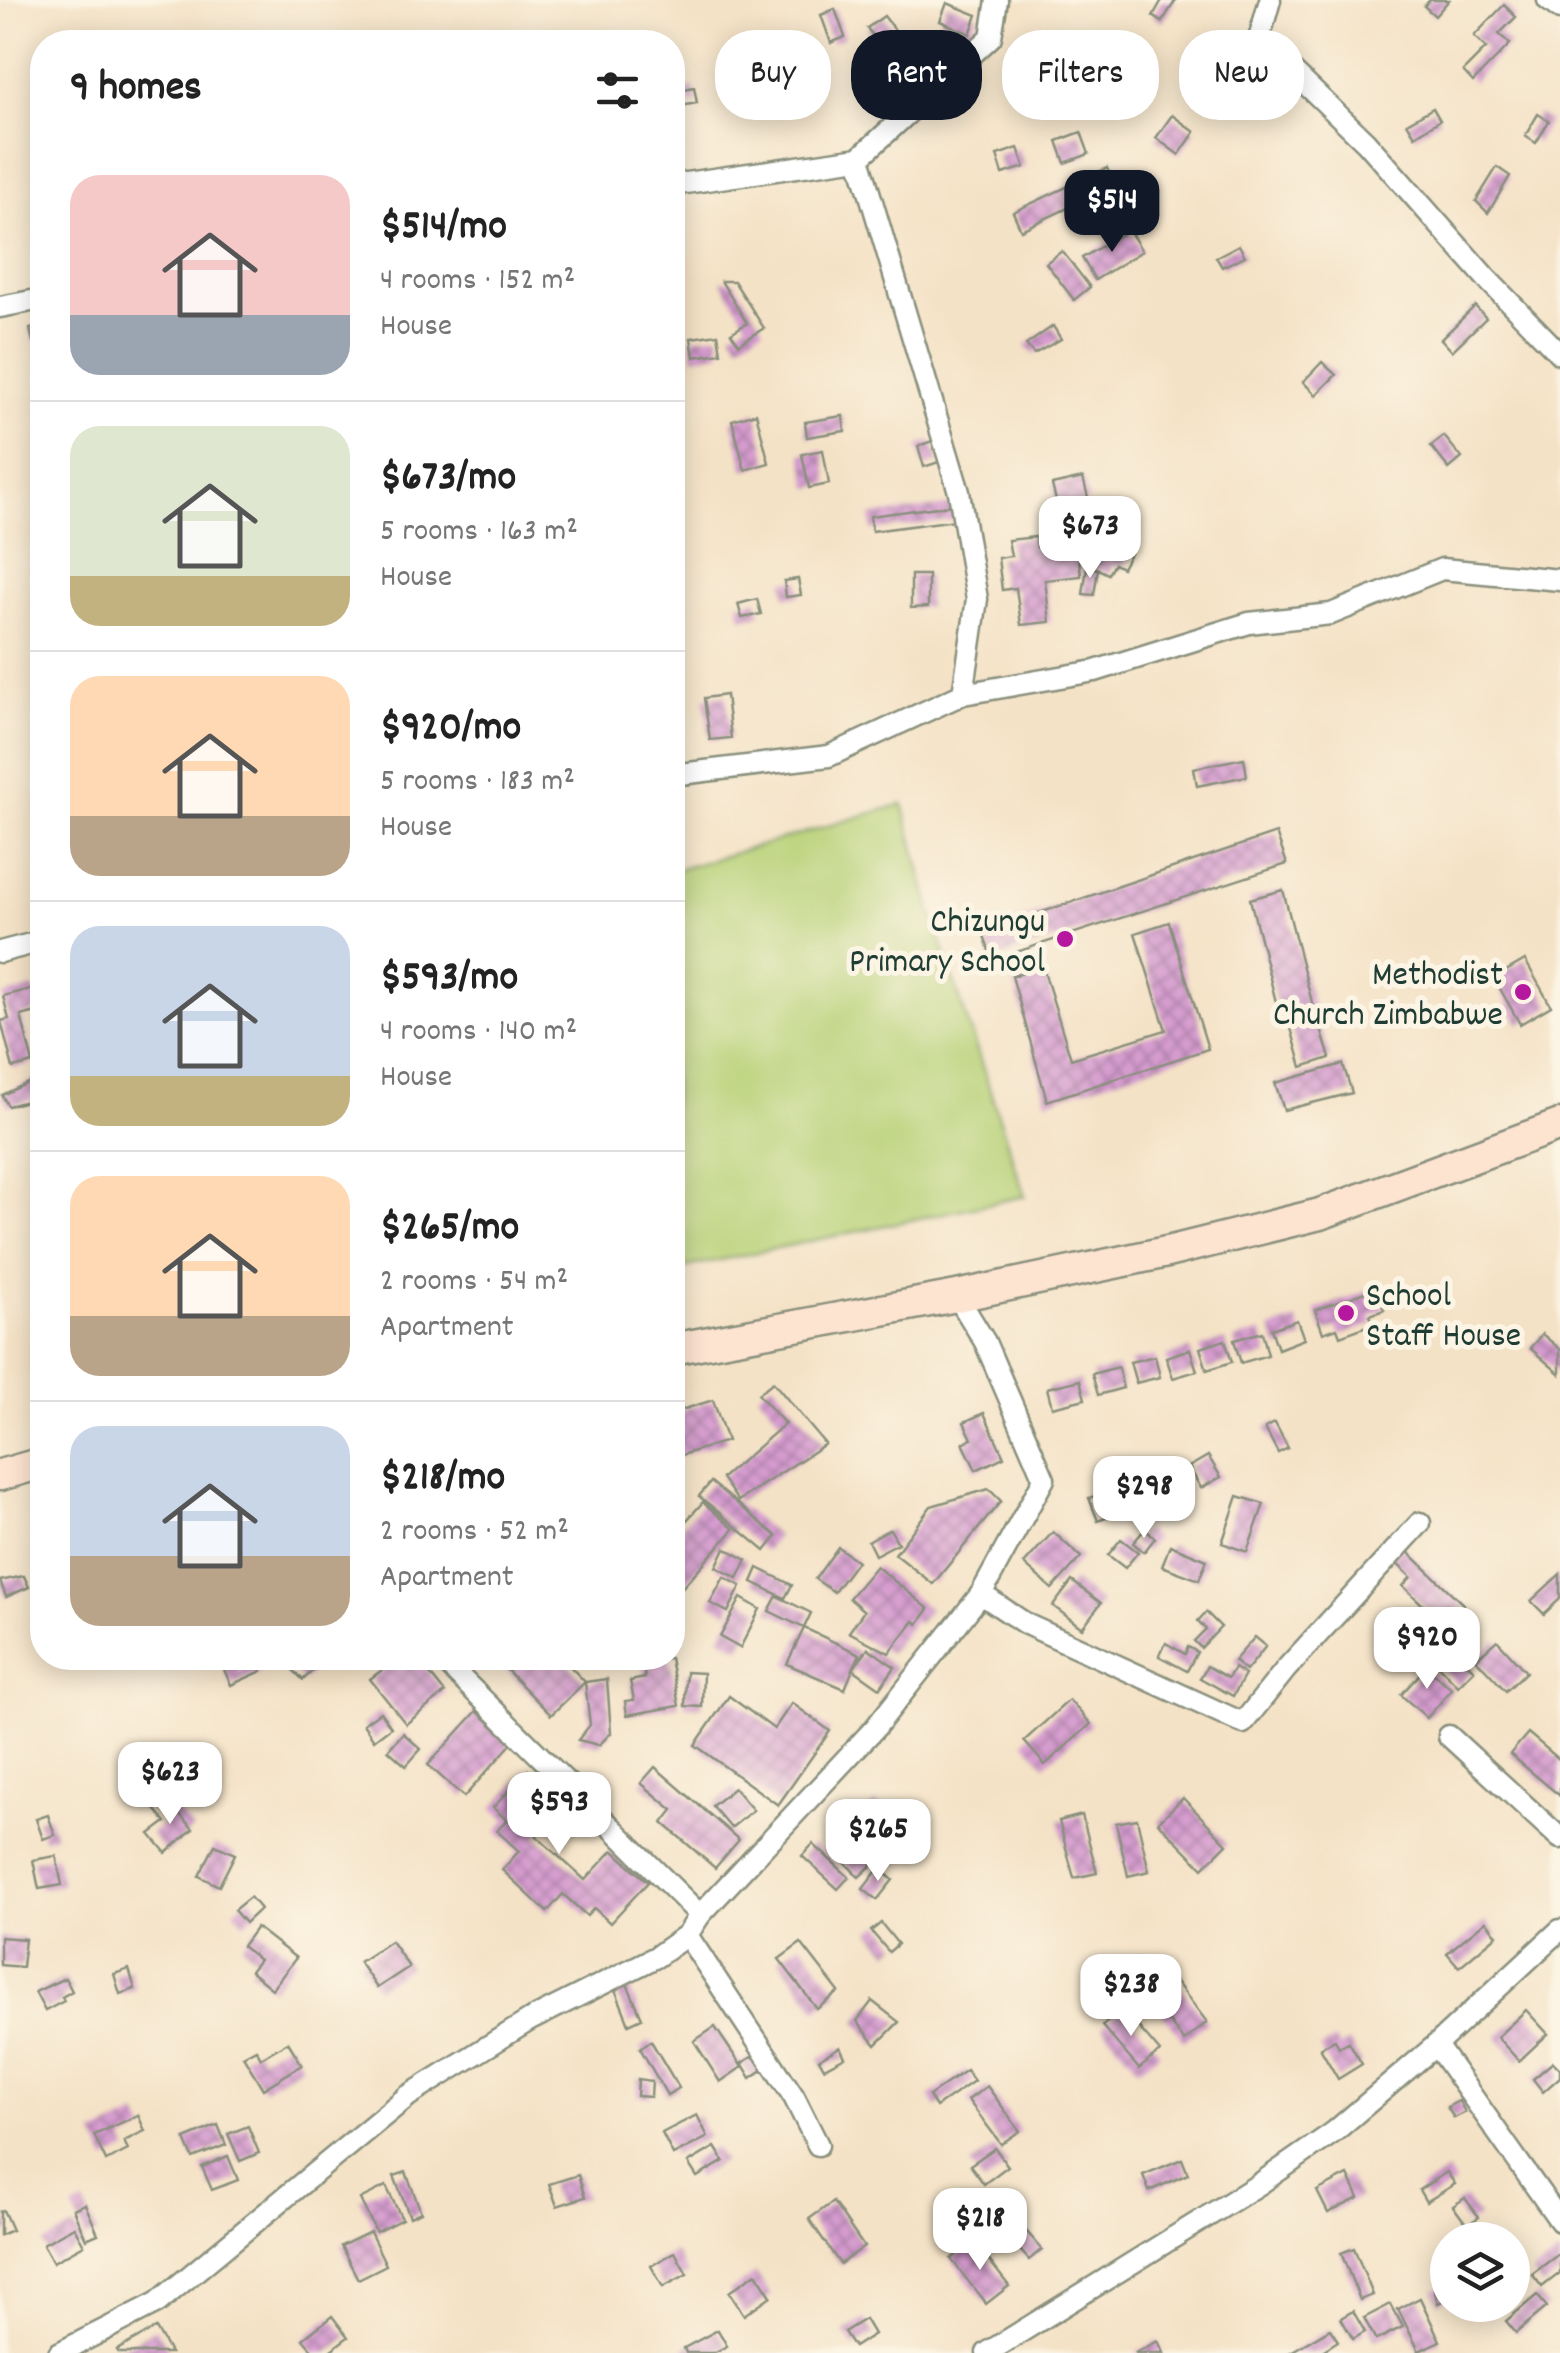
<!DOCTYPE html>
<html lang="en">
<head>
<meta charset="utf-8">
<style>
	body { margin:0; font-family:Dekko,sans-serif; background:#f6f6f6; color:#222; height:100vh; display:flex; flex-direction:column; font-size:38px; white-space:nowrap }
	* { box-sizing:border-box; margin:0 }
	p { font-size:32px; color:#767676 }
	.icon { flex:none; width:55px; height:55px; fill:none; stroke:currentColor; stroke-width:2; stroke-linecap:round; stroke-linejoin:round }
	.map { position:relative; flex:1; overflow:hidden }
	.drawer { position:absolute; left:30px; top:30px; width:655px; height:1640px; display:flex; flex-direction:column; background:#fff; border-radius:40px; box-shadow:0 5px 25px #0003 }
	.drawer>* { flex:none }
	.banner { position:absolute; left:715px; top:30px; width:695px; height:90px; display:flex; gap:20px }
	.buttons { position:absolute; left:1430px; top:2222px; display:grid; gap:20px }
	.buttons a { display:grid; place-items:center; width:100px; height:100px; border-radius:50%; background:#fff; box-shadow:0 5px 25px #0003; font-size:50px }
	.price { position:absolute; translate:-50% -85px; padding:0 22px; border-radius:20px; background:#fff; color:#222; font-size:32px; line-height:65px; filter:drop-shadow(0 2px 5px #0008) }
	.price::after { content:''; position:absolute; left:50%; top:60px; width:30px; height:22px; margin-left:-15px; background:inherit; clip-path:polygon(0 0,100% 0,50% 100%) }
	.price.selected { background:#111827; color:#fff }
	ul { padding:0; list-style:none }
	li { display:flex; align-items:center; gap:30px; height:250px; padding:0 40px }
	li+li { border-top:2px solid #e0e0e0 }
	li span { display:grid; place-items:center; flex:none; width:280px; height:200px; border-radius:30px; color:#555 }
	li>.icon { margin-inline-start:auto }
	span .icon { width:120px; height:120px; fill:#fffc; stroke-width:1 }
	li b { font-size:42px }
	h2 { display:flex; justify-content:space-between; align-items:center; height:120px; padding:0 40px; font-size:42px }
	.tag { padding:0 35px; border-radius:40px; background:#fff; box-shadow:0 5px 25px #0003; font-size:35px; line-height:90px }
	.tag.selected { background:#111827; color:#fff }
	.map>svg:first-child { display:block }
	.grass { fill:#b6d075; stroke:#6a8654; stroke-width:2.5 }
	.building { fill:url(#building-cross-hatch) }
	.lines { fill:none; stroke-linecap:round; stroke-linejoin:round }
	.street-casing { stroke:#8a907d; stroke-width:25 }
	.secondary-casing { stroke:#8a907d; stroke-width:35 }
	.street { stroke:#fff; stroke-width:20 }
	.secondary { stroke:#fde4d1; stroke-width:30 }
	.poi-dot { fill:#b5179e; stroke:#fcf5e5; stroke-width:4 }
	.labels { text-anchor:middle; stroke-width:10; stroke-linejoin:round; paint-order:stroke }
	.poi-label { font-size:35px; fill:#1f3d34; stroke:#fcf5e5; text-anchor:end }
</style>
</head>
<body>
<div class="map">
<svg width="1560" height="2353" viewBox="0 0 1560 2353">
	<defs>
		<pattern id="building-cross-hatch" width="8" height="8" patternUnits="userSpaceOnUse" patternTransform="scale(2.5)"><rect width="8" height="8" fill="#d69ccf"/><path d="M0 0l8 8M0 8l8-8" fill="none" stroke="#ad80a9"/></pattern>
	</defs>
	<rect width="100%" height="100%" fill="#fcf5e5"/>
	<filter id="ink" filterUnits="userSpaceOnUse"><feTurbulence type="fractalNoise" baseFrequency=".01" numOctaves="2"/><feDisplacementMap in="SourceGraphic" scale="20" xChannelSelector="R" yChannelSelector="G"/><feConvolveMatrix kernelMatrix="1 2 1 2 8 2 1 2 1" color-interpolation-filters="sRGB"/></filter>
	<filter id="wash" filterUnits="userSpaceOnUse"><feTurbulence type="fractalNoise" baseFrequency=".0048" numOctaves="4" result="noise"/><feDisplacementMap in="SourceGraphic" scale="40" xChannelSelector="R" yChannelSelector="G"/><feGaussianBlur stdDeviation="2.25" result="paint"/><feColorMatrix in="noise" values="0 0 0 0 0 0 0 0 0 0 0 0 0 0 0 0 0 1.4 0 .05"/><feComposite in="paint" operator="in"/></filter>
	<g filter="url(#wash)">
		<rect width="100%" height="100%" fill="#f4e2c6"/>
		<!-- grass -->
		<polygon class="grass" points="903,804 932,915 1025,1196 673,1270 673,871"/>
		<g id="blocks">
			<!-- building -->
			<g class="building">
				<polygon points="1162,0 1176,0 1162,22 1153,16"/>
				<polygon points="1430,0 1449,0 1435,16 1424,6"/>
				<polygon points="947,3 977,15 970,34 940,21"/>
				<polygon points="1504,5 1516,17 1499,34 1510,44 1473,82 1463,71 1486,48 1474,36"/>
				<polygon points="835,9 845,37 831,43 821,15"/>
				<polygon points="884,16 898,34 881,47 867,28"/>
				<polygon points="1239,35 1268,59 1254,75 1225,52"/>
				<polygon points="779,57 786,83 768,86 761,61"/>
				<polygon points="1102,57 1124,68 1111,95 1089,84"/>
				<polygon points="694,87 697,103 675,107 674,91"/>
				<polygon points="1433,108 1440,120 1415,136 1407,123"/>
				<polygon points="1538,114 1549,121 1536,143 1525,136"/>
				<polygon points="1172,115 1195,132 1179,155 1156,138"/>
				<polygon points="1081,132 1089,154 1065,163 1057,141"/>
				<polygon points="1018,148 1025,167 1003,174 997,155"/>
				<polygon points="1497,167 1510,176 1488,213 1476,201"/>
				<polygon points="1107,168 1115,186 1021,230 1013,212"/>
				<polygon points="1129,230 1142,251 1095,280 1082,258"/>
				<polygon points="1239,245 1245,256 1222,267 1216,257"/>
				<polygon points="1062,251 1090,287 1074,300 1046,263"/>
				<polygon points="721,281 734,281 764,328 739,344 731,333 747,323"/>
				<polygon points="1475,306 1486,318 1452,351 1441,339"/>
				<polygon points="42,325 42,341 33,341 30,329"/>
				<polygon points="1053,326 1061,339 1034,354 1026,345"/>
				<polygon points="718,334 721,353 694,357 691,338"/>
				<polygon points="1322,362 1336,375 1316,395 1303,382"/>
				<polygon points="756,413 769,463 745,470 732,420"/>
				<polygon points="843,416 845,431 807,437 805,422"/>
				<polygon points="1444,436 1462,458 1449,469 1431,446"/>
				<polygon points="932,441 939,462 924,467 918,446"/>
				<polygon points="823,450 829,484 809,488 802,454"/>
				<polygon points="1083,478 1089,501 1058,509 1052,485"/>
				<polygon points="953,505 956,520 872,531 870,516"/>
				<polygon points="1112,534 1134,546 1122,568 1114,564 1108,574 1094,567"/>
				<polygon points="1036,537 1037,547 1077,542 1081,576 1045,580 1050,622 1021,625 1016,588 1002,590 998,558 1011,556 1008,540"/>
				<polygon points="1087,567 1098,569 1094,595 1083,594"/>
				<polygon points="911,575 928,575 928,607 911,608"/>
				<polygon points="798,579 801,595 786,597 784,581"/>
				<polygon points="757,599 761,614 742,618 738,604"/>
				<polygon points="726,695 731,738 710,740 704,698"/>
				<polygon points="1244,758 1247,776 1197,786 1194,768"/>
				<polygon points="1276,833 1287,864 992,960 983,932"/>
				<polygon points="1283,890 1314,1010 1280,1018 1250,899"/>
				<polygon points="1169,922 1208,1049 1047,1101 1012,976 1043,968 1071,1059 1166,1030 1135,933"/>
				<polygon points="1525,960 1551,1006 1520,1024 1494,978"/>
				<polygon points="35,988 40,1011 21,1016 33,1063 13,1068 1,1021 9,1019 3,996"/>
				<polygon points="1318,1020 1330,1058 1302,1067 1291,1028"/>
				<polygon points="1343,1064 1352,1093 1284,1110 1275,1083"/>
				<polygon points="38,1078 42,1097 8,1106 2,1095"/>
				<polygon points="1376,1288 1384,1310 1370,1315 1373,1324 1340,1336 1337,1328 1323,1333 1315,1310"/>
				<polygon points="1297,1320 1304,1339 1278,1349 1271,1329"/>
				<polygon points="1262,1332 1268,1355 1241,1363 1234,1340"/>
				<polygon points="1542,1334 1560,1349 1560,1374 1530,1348"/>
				<polygon points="1225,1340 1232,1362 1207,1370 1200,1348"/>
				<polygon points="1190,1349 1197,1371 1173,1378 1166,1357"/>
				<polygon points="1155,1356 1160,1377 1136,1383 1130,1362"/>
				<polygon points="1118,1367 1123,1388 1098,1395 1092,1374"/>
				<polygon points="1080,1380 1085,1399 1052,1407 1047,1388"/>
				<polygon points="773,1382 825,1444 738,1501 722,1478 785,1424 758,1394"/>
				<polygon points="713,1400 727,1441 672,1458 672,1413"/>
				<polygon points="984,1413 1004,1457 976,1470 963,1443 972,1439 964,1422"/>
				<polygon points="1275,1423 1288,1448 1278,1453 1265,1428"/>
				<polygon points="1208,1456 1221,1477 1201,1488 1189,1467"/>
				<polygon points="1168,1463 1174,1478 1146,1490 1140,1476"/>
				<polygon points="711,1482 777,1536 765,1551 699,1496"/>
				<polygon points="1120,1487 1128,1509 1098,1521 1089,1498"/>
				<polygon points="989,1489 1001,1501 933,1584 895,1554 931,1506"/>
				<polygon points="1238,1496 1264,1504 1247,1552 1222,1543"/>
				<polygon points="703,1502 734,1529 672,1599 672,1537"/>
				<polygon points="890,1529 898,1543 875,1555 868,1541"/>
				<polygon points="1145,1529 1155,1538 1144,1552 1133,1543"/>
				<polygon points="1053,1532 1081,1557 1052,1589 1024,1564"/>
				<polygon points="1121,1539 1138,1552 1125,1568 1108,1555"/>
				<polygon points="1170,1545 1207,1560 1199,1580 1162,1566"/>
				<polygon points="1402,1546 1464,1605 1445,1626 1403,1586 1411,1577 1391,1558"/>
				<polygon points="838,1547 857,1561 834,1592 815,1579"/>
				<polygon points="725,1548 747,1560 738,1578 716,1567"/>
				<polygon points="876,1566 929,1609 918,1624 914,1621 889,1653 849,1632 864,1611 849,1598"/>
				<polygon points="758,1568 792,1585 785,1598 752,1582"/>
				<polygon points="1560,1574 1560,1599 1544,1614 1531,1601"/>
				<polygon points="24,1576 29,1587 6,1597 0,1581"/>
				<polygon points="724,1577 741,1586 728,1612 710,1603"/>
				<polygon points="1072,1581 1101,1603 1082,1628 1053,1606"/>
				<polygon points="777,1596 811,1613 804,1628 860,1654 853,1669 868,1648 895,1667 880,1688 853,1669 845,1689 787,1664 804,1628 769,1611"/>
				<polygon points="741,1598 760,1609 740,1648 720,1637"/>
				<polygon points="1206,1612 1221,1627 1201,1648 1194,1641 1206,1629 1198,1621"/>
				<polygon points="1255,1637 1266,1646 1246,1671 1234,1661"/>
				<polygon points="1497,1640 1526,1672 1506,1691 1476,1659"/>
				<polygon points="1166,1643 1185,1654 1188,1647 1197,1652 1187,1671 1159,1656"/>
				<polygon points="1447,1644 1474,1670 1458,1686 1432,1659"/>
				<polygon points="244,1658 256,1658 262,1671 231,1685 222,1665 233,1661 238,1670 248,1665"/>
				<polygon points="304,1658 326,1658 303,1680 292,1669"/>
				<polygon points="398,1658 417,1658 445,1693 406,1724 370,1679"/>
				<polygon points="495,1658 562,1658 585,1682 551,1715"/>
				<polygon points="670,1658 679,1706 627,1715 625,1701 634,1700 630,1681 645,1678 642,1661"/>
				<polygon points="1207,1666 1228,1678 1234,1668 1245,1675 1233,1696 1200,1678"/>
				<polygon points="1426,1667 1452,1689 1427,1718 1401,1695"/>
				<polygon points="686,1672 703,1673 702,1707 685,1706"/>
				<polygon points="607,1679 611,1733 599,1745 578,1740 590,1725 585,1682"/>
				<polygon points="729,1696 774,1729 792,1703 830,1731 778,1805 695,1745"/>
				<polygon points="1069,1700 1091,1724 1045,1765 1024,1741"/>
				<polygon points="477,1711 512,1743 464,1797 428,1765"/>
				<polygon points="380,1712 391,1727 374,1740 363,1724"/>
				<polygon points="403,1733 421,1749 406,1766 388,1750"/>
				<polygon points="1528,1733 1560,1760 1560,1796 1510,1754"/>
				<polygon points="655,1767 739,1840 715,1868 663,1823 673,1810 641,1783"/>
				<polygon points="528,1770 565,1804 536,1836 585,1880 613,1850 648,1882 610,1923 594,1908 587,1916 563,1894 547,1912 502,1870 519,1851 497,1831 507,1820 493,1808"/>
				<polygon points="734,1788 753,1810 731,1828 712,1806"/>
				<polygon points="1183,1798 1227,1844 1203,1868 1158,1822"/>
				<polygon points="166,1799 193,1829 166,1853 150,1834 166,1822 155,1809"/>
				<polygon points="876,1802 913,1841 901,1853 893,1845 859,1877 833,1850 855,1829 844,1818 854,1808 862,1816"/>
				<polygon points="48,1815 55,1835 43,1839 36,1819"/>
				<polygon points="1082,1815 1097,1873 1074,1878 1059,1821"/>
				<polygon points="1137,1819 1149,1871 1128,1876 1116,1823"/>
				<polygon points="813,1844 849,1877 838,1889 802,1856"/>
				<polygon points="215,1845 235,1854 219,1886 199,1876"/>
				<polygon points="56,1856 62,1885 39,1889 33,1860"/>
				<polygon points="879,1868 893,1880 877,1900 863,1889"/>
				<polygon points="250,1897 260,1909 245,1923 234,1910"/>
				<polygon points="1486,1921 1497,1935 1459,1967 1447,1953"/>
				<polygon points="881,1923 898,1944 889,1952 871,1931"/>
				<polygon points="256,1927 296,1958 272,1989 250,1971 259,1960 242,1946"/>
				<polygon points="0,1937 25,1939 22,1967 0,1965"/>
				<polygon points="391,1941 409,1967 377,1988 359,1962"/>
				<polygon points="801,1943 839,1992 817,2009 779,1959"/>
				<polygon points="129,1969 135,1989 120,1994 114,1974"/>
				<polygon points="1170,1974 1207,2022 1184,2041 1146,1992"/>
				<polygon points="65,1978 72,1991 62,1997 64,2001 45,2011 35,1992"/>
				<polygon points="625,1979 642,2018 629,2024 613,1984"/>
				<polygon points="872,2001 899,2022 876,2045 857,2021"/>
				<polygon points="1123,2009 1160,2052 1139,2069 1102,2026"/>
				<polygon points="1526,2010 1548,2034 1519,2061 1497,2037"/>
				<polygon points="715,2027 742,2067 720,2082 694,2041"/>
				<polygon points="1335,2040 1339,2047 1349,2042 1362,2064 1338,2079 1320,2048"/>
				<polygon points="651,2041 679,2088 667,2095 640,2048"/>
				<polygon points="288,2042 302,2065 263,2089 243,2056 256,2049 261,2058"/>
				<polygon points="840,2047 845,2057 824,2068 819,2059"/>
				<polygon points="757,2054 764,2069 751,2078 742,2063"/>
				<polygon points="1553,2062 1560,2069 1560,2077 1543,2092 1533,2079"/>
				<polygon points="966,2070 974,2081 936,2107 929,2096"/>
				<polygon points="638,2079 652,2081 651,2097 637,2096"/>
				<polygon points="987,2086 1020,2131 1001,2144 968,2100"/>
				<polygon points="1459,2101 1465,2112 1454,2118 1447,2107"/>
				<polygon points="138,2115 145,2131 124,2141 128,2150 106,2161 94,2135"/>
				<polygon points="697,2115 708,2137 673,2155 662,2133"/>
				<polygon points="218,2125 226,2145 193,2158 185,2139"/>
				<polygon points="248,2126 259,2153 240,2161 228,2134"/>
				<polygon points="715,2147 724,2161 697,2177 688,2163"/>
				<polygon points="995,2148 1008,2166 984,2184 970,2165"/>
				<polygon points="228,2156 238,2180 212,2190 202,2167"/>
				<polygon points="1182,2159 1188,2174 1149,2191 1143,2175"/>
				<polygon points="406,2172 421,2212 410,2217 394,2176"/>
				<polygon points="1447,2172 1455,2184 1426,2202 1419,2190"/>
				<polygon points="578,2175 585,2197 557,2206 549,2184"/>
				<polygon points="1348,2175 1359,2198 1328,2213 1317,2191"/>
				<polygon points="386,2186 402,2219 376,2232 360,2199"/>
				<polygon points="1465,2198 1479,2217 1467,2225 1453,2206"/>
				<polygon points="833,2202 864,2247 840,2264 809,2219"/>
				<polygon points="85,2204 98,2234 86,2239 73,2209"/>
				<polygon points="3,2210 12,2230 0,2235 0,2211"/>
				<polygon points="1020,2224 1042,2249 1029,2260 1007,2235"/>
				<polygon points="74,2227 84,2245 53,2262 43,2244"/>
				<polygon points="370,2232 386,2265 358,2279 341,2246"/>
				<polygon points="974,2241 1009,2286 986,2304 951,2259"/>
				<polygon points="1354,2248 1373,2295 1360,2300 1341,2253"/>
				<polygon points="675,2252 687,2274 663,2287 651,2266"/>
				<polygon points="1560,2253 1560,2273 1542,2287 1532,2274"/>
				<polygon points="756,2273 771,2296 744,2315 729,2292"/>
				<polygon points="1448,2284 1448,2299 1438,2303 1434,2290"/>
				<polygon points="1537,2295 1547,2307 1516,2333 1506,2321"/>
				<polygon points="1420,2298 1440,2341 1419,2351 1398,2309"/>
				<polygon points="1391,2304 1403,2327 1376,2340 1364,2318"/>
				<polygon points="1353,2311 1365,2332 1353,2339 1341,2318"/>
				<polygon points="332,2316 348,2337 327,2353 315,2353 303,2339"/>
				<polygon points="865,2319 874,2334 854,2347 844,2332"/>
				<polygon points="156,2328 170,2353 119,2353 117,2350"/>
				<polygon points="1330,2329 1338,2341 1319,2353 1289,2353"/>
				<polygon points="718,2330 727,2346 713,2353 686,2353 684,2348"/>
				<polygon points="1158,2341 1164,2353 1135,2353"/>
			</g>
		</g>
	</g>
	<g filter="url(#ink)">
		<use href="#blocks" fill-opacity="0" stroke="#8a907d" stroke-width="2.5"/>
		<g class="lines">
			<defs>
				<g id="street">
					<polyline points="1270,0 1259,39 1366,142 1487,279 1560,354"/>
					<polyline points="1548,0 1560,9"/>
					<polyline points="672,185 859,158 991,37 997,0"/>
					<polyline points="0,307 42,299"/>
					<polyline points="963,694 1095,671 1249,623 1331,614 1442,569 1560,580"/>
					<polyline points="672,775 829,756 963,694 977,599 959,492 859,158"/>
					<polyline points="0,952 42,941"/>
					<polyline points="981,1594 1026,1624 1243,1723 1286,1669 1420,1523"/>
					<polyline points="447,1658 445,1662 700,1915"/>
					<polyline points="1449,1736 1560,1838"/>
					<polyline points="687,1935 794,2097 818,2145"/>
					<polyline points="1436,2045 1560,2221"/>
					<polyline points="59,2353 157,2303 408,2096 530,2020 656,1957 687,1935 700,1915 875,1728 981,1594 1044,1479 985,1342 957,1296"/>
					<polyline points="987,2353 1258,2185 1334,2132 1436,2045 1560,1930"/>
				</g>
				<g id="secondary">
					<polyline points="672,1349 957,1296 1167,1252 1320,1214 1560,1125"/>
					<polyline points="0,1475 42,1463"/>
				</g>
			</defs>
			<!-- street casing -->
			<use href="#street" class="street-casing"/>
			<!-- secondary casing -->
			<use href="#secondary" class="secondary-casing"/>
			<!-- street -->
			<use href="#street" class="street"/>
			<!-- secondary -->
			<use href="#secondary" class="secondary"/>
		</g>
	</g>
	<!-- markers -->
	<g class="poi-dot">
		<circle cx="1065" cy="939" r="10"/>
		<circle cx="1523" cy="992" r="10"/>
		<circle cx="1346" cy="1313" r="10"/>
	</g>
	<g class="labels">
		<!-- poi labels -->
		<g class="poi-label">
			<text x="1045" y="931">Chizungu<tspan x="1045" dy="40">Primary School</tspan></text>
			<text x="1503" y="984">Methodist<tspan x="1503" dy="40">Church Zimbabwe</tspan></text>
			<text x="1366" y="1305" text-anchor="start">School<tspan x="1366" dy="40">Staff House</tspan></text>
		</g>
	</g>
</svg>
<div class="buttons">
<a><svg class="icon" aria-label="layers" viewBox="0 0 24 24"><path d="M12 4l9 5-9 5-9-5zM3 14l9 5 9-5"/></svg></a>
</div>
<b class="price selected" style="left:1112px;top:255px">$514</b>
<b class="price" style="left:1090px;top:581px">$673</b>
<b class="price" style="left:1144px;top:1541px">$298</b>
<b class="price" style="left:1427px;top:1692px">$920</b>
<b class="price" style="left:170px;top:1827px">$623</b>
<b class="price" style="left:559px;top:1857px">$593</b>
<b class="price" style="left:878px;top:1884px">$265</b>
<b class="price" style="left:1131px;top:2039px">$238</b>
<b class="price" style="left:980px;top:2273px">$218</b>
<div class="banner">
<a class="tag">Buy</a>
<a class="tag selected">Rent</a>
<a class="tag">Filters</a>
<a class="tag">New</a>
</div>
<section class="drawer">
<h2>9 homes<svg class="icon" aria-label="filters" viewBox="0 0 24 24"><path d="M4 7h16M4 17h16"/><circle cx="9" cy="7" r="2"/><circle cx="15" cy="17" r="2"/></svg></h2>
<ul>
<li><span style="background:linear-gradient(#f6c9c9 70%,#9aa5b1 0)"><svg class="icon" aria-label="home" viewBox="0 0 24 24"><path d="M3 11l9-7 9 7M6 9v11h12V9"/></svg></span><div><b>$514/mo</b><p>4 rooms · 152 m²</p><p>House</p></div></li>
<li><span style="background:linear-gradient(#dfe7d0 75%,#c2b280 0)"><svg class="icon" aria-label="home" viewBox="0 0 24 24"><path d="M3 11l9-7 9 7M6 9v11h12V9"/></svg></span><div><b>$673/mo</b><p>5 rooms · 163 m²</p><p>House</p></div></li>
<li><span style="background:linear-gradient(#ffd9b3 70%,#b9a48a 0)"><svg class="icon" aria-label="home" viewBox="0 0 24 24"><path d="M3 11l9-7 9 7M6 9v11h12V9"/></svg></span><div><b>$920/mo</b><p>5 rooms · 183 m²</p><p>House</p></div></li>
<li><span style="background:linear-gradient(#c9d6e8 75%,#c2b280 0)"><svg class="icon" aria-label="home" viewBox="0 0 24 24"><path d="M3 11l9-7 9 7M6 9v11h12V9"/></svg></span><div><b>$593/mo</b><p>4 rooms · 140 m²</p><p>House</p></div></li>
<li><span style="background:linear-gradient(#ffd9b3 70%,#b9a48a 0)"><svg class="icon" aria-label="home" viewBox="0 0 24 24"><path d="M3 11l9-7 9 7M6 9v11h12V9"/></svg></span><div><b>$265/mo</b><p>2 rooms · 54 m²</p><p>Apartment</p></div></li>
<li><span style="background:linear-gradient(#c9d6e8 65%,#b9a48a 0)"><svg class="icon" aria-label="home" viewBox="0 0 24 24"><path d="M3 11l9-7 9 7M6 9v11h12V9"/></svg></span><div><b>$218/mo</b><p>2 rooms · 52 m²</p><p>Apartment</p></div></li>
</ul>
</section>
</div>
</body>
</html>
